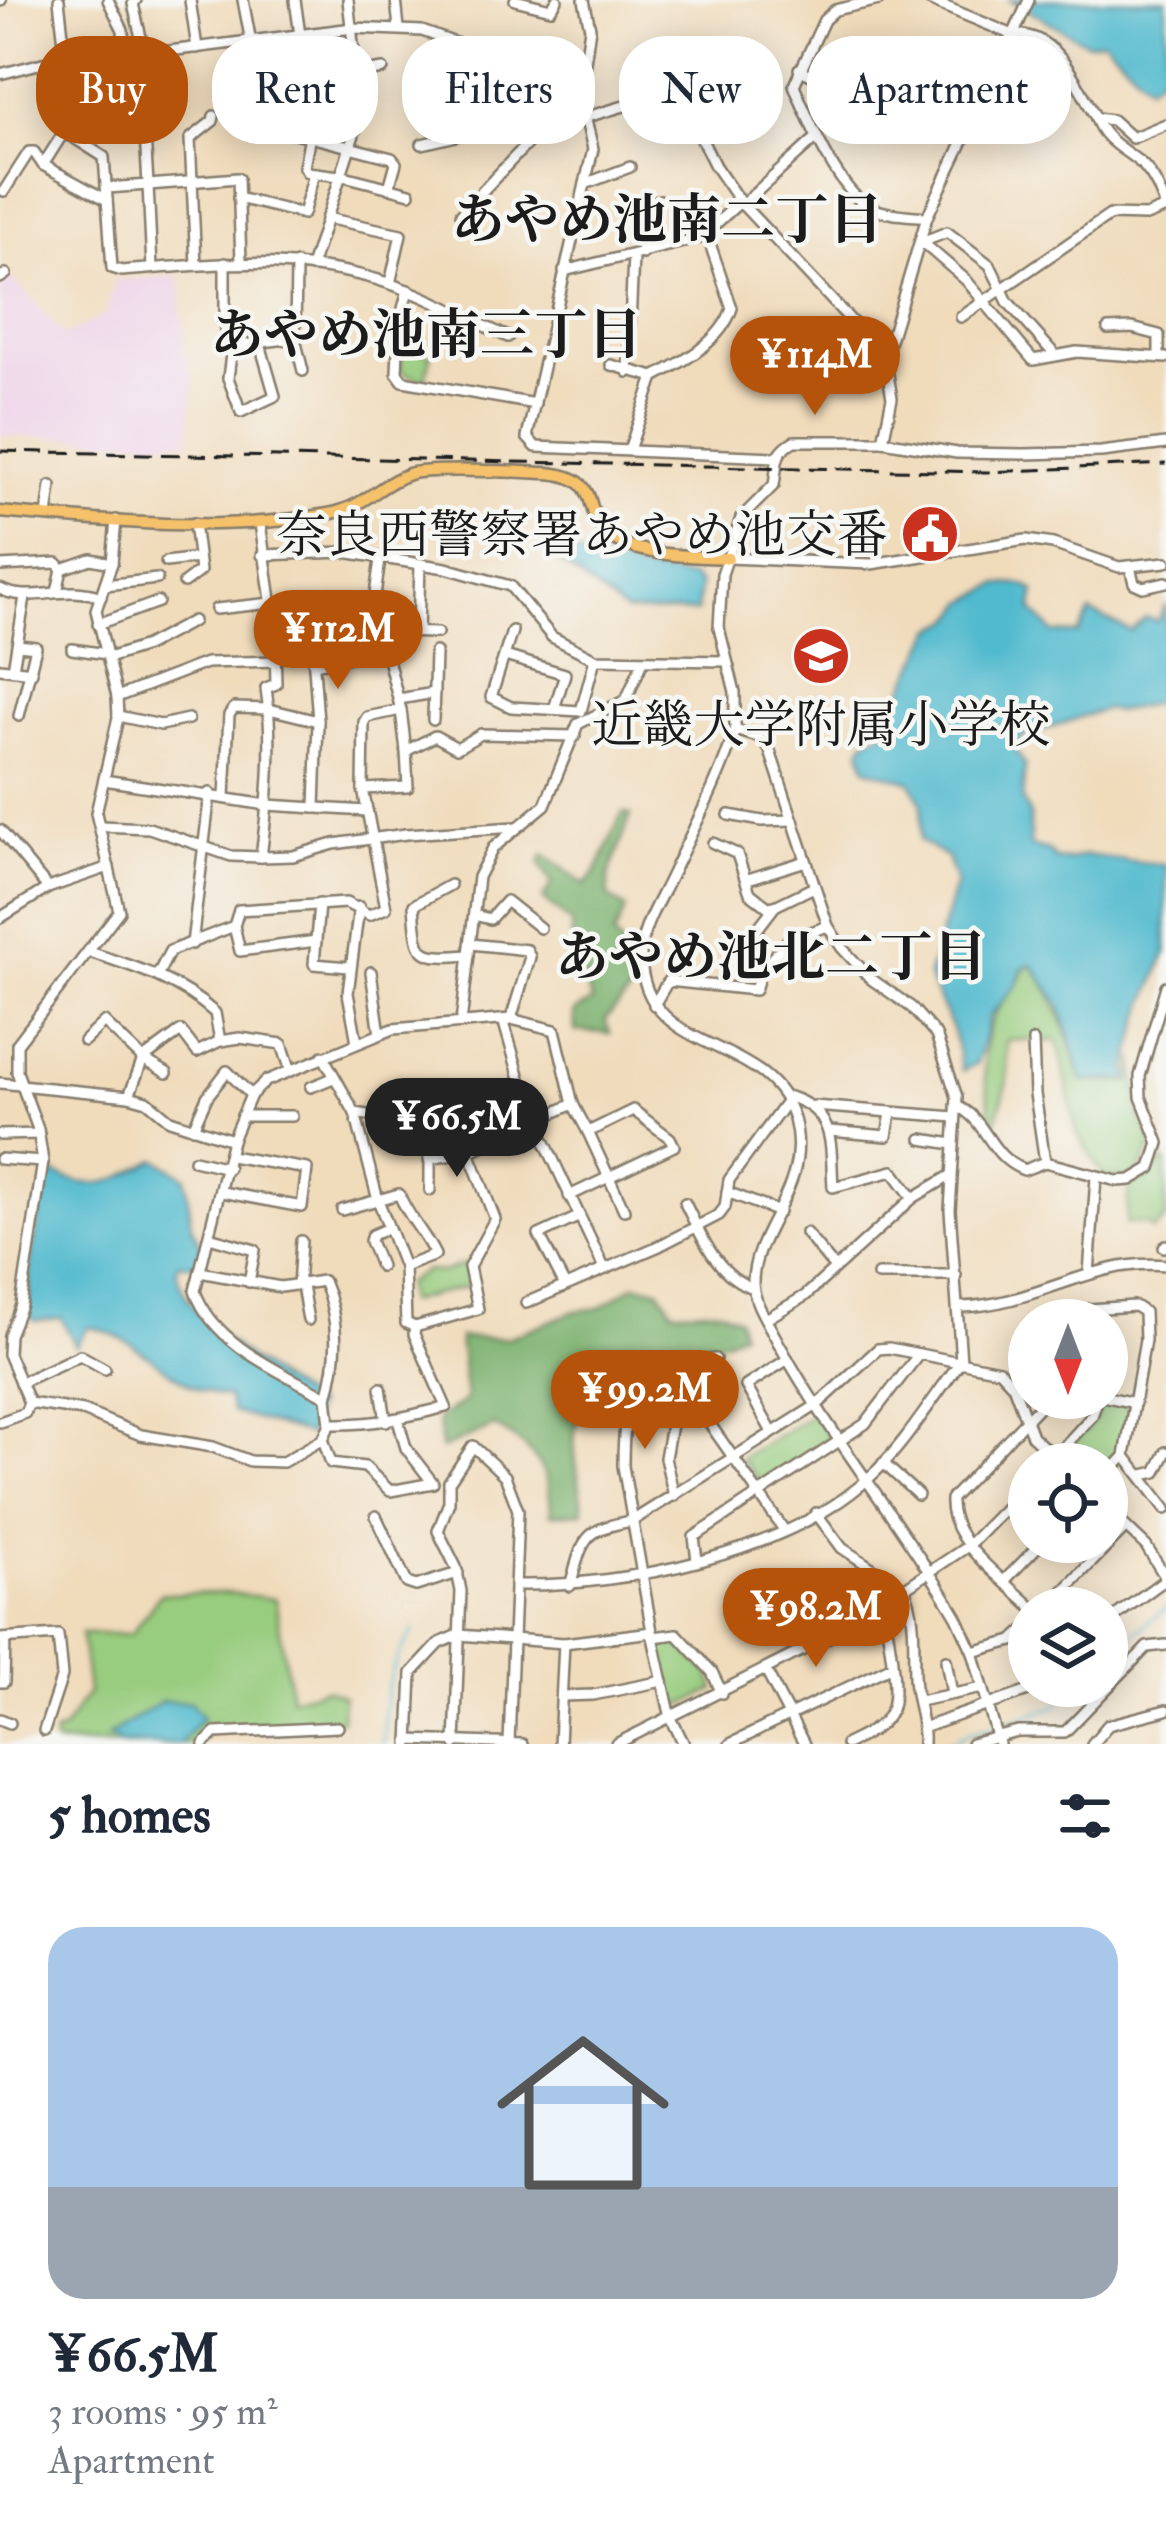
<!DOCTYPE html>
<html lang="en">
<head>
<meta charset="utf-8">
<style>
	body { margin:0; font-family:"IM FELL Double Pica","Noto Serif JP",serif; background:#f6f6f7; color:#1f2937; height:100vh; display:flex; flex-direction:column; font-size:45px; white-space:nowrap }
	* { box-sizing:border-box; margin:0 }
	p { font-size:39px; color:#747a83 }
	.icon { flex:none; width:66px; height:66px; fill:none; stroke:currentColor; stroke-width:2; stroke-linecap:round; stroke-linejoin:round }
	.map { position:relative; height:1744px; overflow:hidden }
	.panel { display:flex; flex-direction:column; background:#fff; flex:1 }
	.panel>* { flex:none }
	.guide { position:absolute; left:36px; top:36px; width:1095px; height:108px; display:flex; gap:24px }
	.needle { width:78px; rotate:180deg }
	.fabs { position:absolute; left:1008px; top:1299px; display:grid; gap:24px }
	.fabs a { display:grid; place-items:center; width:120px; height:120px; border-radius:50%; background:#fff; box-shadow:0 6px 30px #0003; font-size:60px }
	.price { position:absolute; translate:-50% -102px; padding:0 27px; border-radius:42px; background:#b45309; color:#fff; font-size:39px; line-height:78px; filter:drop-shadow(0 3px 6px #0008) }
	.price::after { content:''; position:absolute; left:50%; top:72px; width:36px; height:27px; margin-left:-18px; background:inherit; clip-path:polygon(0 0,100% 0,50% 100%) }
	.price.active { background:#222; color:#fff }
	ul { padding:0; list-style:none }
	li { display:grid; align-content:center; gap:24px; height:636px; padding:0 48px }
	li+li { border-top:3px solid #e0e1e3 }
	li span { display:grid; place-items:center; height:372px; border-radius:36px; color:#555 }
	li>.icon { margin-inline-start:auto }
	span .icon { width:216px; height:216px; fill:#fffc; stroke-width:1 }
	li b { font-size:51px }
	h2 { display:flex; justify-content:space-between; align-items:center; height:144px; padding:0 48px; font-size:51px }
	.pill { padding:0 42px; border-radius:48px; background:#fff; box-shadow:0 6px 30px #0003; font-size:42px; line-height:108px }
	.pill.active { background:#b45309; color:#fff }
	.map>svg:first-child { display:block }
	.built { fill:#eed0e8 }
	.green { fill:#98cc7e; stroke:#5a744d; stroke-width:3 }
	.forest { fill:#7ab06d; stroke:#4b6644; stroke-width:3 }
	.water { fill:#51bace; stroke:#366b75; stroke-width:3 }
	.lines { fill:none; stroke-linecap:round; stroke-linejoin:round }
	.stream { stroke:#51bace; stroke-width:3 }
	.minor-casing { stroke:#867c6c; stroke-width:14 }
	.major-casing { stroke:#867c6c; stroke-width:15 }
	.minor { stroke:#fff; stroke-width:9 }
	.major { stroke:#f5c16b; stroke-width:10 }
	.rail { stroke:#1c1c1c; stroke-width:3; stroke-dasharray:18 9; stroke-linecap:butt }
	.labels { text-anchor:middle; stroke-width:9; stroke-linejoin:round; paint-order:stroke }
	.poi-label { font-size:51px; fill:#1c1c1c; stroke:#f6f6f2; text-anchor:end }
	.neighbourhood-label { font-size:54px; font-weight:bold; fill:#1c1c1c; stroke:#f6f6f2 }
</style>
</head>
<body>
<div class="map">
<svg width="1166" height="1744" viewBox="0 0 1166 1744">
	<rect width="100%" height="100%" fill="#f6f6f2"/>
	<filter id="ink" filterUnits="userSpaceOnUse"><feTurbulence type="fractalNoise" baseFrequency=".00833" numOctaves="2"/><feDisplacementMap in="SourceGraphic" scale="24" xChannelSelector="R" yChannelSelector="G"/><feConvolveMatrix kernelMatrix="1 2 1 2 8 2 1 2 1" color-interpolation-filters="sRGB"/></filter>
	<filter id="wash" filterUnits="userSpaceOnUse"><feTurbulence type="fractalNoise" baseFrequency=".004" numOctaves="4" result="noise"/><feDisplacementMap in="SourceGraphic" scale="48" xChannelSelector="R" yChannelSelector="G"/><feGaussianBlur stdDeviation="2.7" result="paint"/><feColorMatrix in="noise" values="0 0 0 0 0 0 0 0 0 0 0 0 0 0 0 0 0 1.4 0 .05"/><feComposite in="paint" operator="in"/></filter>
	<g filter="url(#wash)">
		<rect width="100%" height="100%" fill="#f0dbbb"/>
		<!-- built -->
		<polygon class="built" points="10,276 65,336 106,314 115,280 180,276 184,353 194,379 188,442 0,436 0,281"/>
		<!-- green -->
		<g class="green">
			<polygon points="402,331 424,339 419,350 431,356 425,381 401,372"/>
			<path d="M1032 966C1060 1000 1069 1041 1082 1082H1131L1134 1057 1140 1116 1153 1144 1139 1173 1123 1178 1104 1176 1077 1133 1058 1041 1007 1040V1085L993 1129C988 1091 976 1053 994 1017 1003 997 1017 993 1024 970Z"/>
			<polygon points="1162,1161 1166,1161 1166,1219 1152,1230 1147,1224 1126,1223 1129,1186 1149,1177"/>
			<polygon points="465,1264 469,1286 407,1302 405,1284 425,1271 444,1272"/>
			<polygon points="1103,1400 1130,1406 1121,1451 1107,1467 1107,1464 1067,1464 1061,1458 1095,1419"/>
			<polygon points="815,1413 831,1439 762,1485 741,1458"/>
			<polygon points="231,1593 275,1599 291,1698 325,1689 343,1696 342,1719 327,1723 211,1727 195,1744 55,1744 55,1733 62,1731 88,1693 81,1634 131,1634 160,1594"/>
			<polygon points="677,1641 710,1674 715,1690 674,1709 657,1645"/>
		</g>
		<!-- forest -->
		<g class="forest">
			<path d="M623 813 631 815 608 877V897L626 909 614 935 626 952 633 990 605 1020 610 1033 575 1031 574 1012 592 1002 572 942V924L543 899 552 884 540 863 544 854 585 885C604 867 609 836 623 813Z"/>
			<path d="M634 1285 659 1288 672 1310 719 1309 738 1318 741 1332C720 1347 694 1342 669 1350 641 1359 583 1398 576 1427 570 1447 582 1489 583 1512L551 1514C551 1469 531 1446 494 1426L441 1449 438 1419 466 1400 459 1338H507L576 1311 600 1308Z"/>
		</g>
		<!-- water -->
		<g class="water">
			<polygon points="1010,0 1166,0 1166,70 1149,85 1103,40 1087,43"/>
			<polygon points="150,94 162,105 165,116 131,121 138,101"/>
			<polygon points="558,549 641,570 692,578 700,585 697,612 625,612 558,561"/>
			<polygon points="999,584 1024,585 1035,591 1033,611 1054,633 1078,634 1090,612 1131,631 1146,618 1158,621 1166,604 1166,700 1116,712 1106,709 1022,737 1015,750 1025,765 1022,800 1030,815 1030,846 1049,851 1055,859 1070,860 1085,855 1166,865 1166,953 1145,1006 1127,1069 1130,1079 1083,1081 1060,1005 1032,964 1022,968 1017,985 990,1016 977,1063 962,1071 953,1031 928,976 956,883 947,858 920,841 922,803 911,782 866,768 861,749 866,740 882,732 934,629 953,620 966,602"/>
			<path d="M156 1159 186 1177 191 1225 203 1249 195 1265 178 1263C166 1308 281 1383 316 1405L309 1435 232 1412 228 1397C174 1392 142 1335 88 1327L76 1346 61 1318 35 1321 28 1314 30 1263 46 1181 53 1173C98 1194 115 1181 156 1159Z"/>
			<polygon points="162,1701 190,1702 203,1717 180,1744 121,1744 108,1736"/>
		</g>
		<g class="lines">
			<!-- stream -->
			<g class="stream">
				<polyline points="1107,1654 1166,1608"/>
				<path d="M383 1744C385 1693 385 1671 415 1629"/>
				<polyline points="946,1744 971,1732 1055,1707 1077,1686"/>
			</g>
		</g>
	</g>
	<g filter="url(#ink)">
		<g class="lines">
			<defs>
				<g id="minor">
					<polyline points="59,0 66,61"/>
					<polyline points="108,0 123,30 125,61"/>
					<polyline points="136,0 133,4 145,54"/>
					<polyline points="190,0 197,48"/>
					<polyline points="243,0 267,126 392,158 396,163 389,188"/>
					<polyline points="295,0 300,35"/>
					<polyline points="396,0 399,28"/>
					<polyline points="515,0 551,9 557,0"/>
					<polyline points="584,0 590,28 580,96 593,149 527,437 536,447 775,457"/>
					<path d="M879 0 835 10 824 20 794 85C807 117 838 192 870 207 886 215 909 215 927 217"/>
					<path d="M1029 0 1013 35C1057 31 1078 86 1096 118L1112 120 1132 138 1166 124"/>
					<polyline points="0,1 1,0"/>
					<path d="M54 60 45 82 48 89 82 104 85 110 71 136 104 157 112 268 122 271C218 263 315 253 407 290 441 303 474 322 508 337"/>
					<polyline points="799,69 905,123"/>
					<path d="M0 74 54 60 101 66 145 54 353 28 422 31 486 54C489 63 488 75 492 84 501 105 524 123 546 129L658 96 675 98 687 110 715 166 740 202 885 357"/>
					<polyline points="315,81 316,103 304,167 307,172 348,177 410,193"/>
					<polyline points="259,90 383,69"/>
					<path d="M1096 118C1102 140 1126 150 1143 165 1155 178 1160 191 1166 208"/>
					<polyline points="422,144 456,136 496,90"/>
					<polyline points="43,165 62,135 71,136"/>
					<polyline points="585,184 630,167"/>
					<polyline points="107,188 148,185 145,134"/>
					<polyline points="4,191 29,152 34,152 43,165 107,200"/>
					<polyline points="238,198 303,214 314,174"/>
					<polyline points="742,205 816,138"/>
					<polyline points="461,214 542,128"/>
					<polyline points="326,218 401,234 390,284"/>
					<polyline points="642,254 639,206 660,200"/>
					<path d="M225 263V347C249 346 270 339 295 339L296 264"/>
					<polyline points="196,265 190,139 213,121 214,116"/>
					<polyline points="311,267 361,113 348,0"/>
					<polyline points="152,268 148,185 238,178 241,261"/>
					<polyline points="564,271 700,238 740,202"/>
					<polyline points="0,278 6,274"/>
					<polyline points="408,290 399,324 397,373 403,381 535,404"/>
					<polyline points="961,317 1110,215 1146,216 1166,208"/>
					<polyline points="1108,329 1132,328 1159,335 1159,357"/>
					<polyline points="295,339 303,371"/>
					<polyline points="232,347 228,378 241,412 275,396 260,344"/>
					<polyline points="1056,356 1008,302 990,265 947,232 922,242 966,280 1033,360 1077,352 1166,358"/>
					<path d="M611 365 654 377C683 362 722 341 732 308L706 232"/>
					<polyline points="628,372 633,256"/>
					<polyline points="883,441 892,398 885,357 927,217 1013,35 929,0"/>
					<polyline points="629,450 654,377"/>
					<polyline points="47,516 51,486"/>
					<path d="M260 523 272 607 284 640 275 642 276 684 266 688C274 743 268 802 261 857"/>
					<polyline points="262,555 344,552 446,568 510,586 552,637 595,659 726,661"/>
					<polyline points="728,558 871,564 1026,540 1053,544 1119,567 1166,562"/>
					<polyline points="166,562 198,558"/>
					<polyline points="0,566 57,563 62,569"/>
					<polyline points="1130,567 1134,583 1143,587 1166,582"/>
					<polyline points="184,583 200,571 194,523"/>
					<polyline points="105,585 157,579"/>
					<path d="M0 589C32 605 62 583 101 597"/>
					<polyline points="57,592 62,569 91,559 112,563"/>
					<polyline points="334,605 374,602"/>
					<polyline points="216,609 272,603"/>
					<polyline points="277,620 304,614"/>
					<polyline points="98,624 158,602"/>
					<polyline points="512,631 491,697 511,707 581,711 595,659"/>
					<polyline points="387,632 437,633"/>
					<polyline points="418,632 420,565"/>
					<polyline points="284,640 312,640 318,721 315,808"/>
					<polyline points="18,645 36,647 19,716"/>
					<polyline points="72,649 107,654"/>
					<polyline points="505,656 565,674 554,709"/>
					<polyline points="108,658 146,646 193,621"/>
					<polyline points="314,664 387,650"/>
					<polyline points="0,668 32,672"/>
					<polyline points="13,669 25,597"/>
					<polyline points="117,697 206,663 276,661"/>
					<polyline points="399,699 434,693"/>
					<polyline points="401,710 406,751 435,736 457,748 481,734 575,736"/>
					<polyline points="118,716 161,725 188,719"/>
					<polyline points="433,720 435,652"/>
					<polyline points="104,780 267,805 367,811"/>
					<polyline points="363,789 408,787 406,751"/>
					<polyline points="225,797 229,715 234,708 269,709 318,721"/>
					<polyline points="729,815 762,821 793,820"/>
					<polyline points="100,826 149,828 231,856 261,857 293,856 334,844 406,834 517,827"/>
					<polyline points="0,830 48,888"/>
					<polyline points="713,843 737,854 750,893 768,907 775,906"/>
					<polyline points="748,879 806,861"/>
					<path d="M450 885 414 905C418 956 416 959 469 955"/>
					<polyline points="319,904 314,964 349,967"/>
					<polyline points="474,915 490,919 506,901 540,928"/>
					<polyline points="0,918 48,888 109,867"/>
					<polyline points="234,926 240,951 316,941"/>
					<polyline points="752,936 775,906 814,887"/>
					<polyline points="192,944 210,793"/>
					<polyline points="471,944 527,950 530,957 511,1019 504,1023 524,1092"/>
					<path d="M89 952C136 967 178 980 215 1013L220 1041 240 1038 282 1044 290 1068"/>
					<polyline points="371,972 380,1034"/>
					<polyline points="158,974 170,951 234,926 239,910 346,903 369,915 386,908 363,789 364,722 367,717 401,710 389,663 387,632 374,602 380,560"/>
					<polyline points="654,1005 668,981 755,990 761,971 788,940 828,926"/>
					<polyline points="461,1023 478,877 493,848 545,805 578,724 626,700 643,661"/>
					<polyline points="84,1041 104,1022 143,1059 167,1073"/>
					<polyline points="1033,1041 1035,1094 1045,1162"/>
					<polyline points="357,1042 348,993 359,907"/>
					<path d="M323 1056 355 1113 378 1200 404 1267 406 1323 415 1327 414 1334 446 1407C406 1417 372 1425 330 1424"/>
					<polyline points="0,1083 129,1096 147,1101 170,1120 232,1140"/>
					<polyline points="311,1087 333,1078"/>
					<polyline points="501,1094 518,1131"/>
					<polyline points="129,1096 143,1059 181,1031 197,1052 220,1041"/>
					<polyline points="814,1106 955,1117"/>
					<path d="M956 1106C987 1118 988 1157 1024 1170L1045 1162 1117 1181 1131 1180 1151 1168 1159 1143 1141 1097 1140 1076 1166 986"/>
					<polyline points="355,1113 385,1118 436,1100"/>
					<polyline points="242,1116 292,1116"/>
					<polyline points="536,1123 604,1268"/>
					<polyline points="430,1124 430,1190"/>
					<polyline points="193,1128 207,1097 227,1071 251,1095"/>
					<polyline points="830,1131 887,1136 891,1113"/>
					<polyline points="0,1135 39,1134"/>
					<polyline points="922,1139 953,1144"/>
					<polyline points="0,1159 43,1162"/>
					<polyline points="429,1159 469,1152"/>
					<polyline points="194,1160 228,1168"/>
					<polyline points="222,1192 302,1207 307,1169 230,1156"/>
					<polyline points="727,1192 779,1212"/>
					<polyline points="569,1196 674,1146 670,1138 633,1110 588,1132 624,1210"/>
					<path d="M685 1203C701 1235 717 1276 753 1288"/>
					<path d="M342 1210 399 1194C408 1217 424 1232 435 1255L404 1267"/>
					<polyline points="806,1233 834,1267"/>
					<polyline points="209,1237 255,1250 249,1282"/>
					<polyline points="1164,1247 1166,1245"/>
					<polyline points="380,1266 370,1241 372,1235 388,1228"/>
					<path d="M200 1272 280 1287 323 1281C340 1319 339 1357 327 1397"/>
					<polyline points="1089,1274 1096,1177"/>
					<polyline points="878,1275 956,1275"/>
					<polyline points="564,1284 539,1235 578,1217"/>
					<polyline points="298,1286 301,1241"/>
					<polyline points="302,1286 308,1320"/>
					<path d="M526 1303 659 1246 719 1215 725 1207 729 1180 790 1097C837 1112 830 1146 833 1187L893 1171 913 1198"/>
					<path d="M960 1307C1038 1305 1091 1258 1166 1265"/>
					<polyline points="766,1319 805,1296 913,1198 950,1176"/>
					<polyline points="1071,1320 1073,1310 1135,1306 1144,1312 1145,1340 1125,1456 1107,1475"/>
					<polyline points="415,1327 478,1309 469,1267 495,1219 469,1152 573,1104"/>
					<polyline points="20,1383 80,1355 105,1369"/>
					<polyline points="381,1388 386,1421"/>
					<polyline points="1107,1397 1135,1403"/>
					<path d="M29 1403 83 1411 141 1435 213 1447 250 1461 283 1462 323 1439 330 1424 327 1397C281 1372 214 1345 195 1291L232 1140 251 1095 266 1081 393 1029 511 1019 555 1030 573 1104 588 1132"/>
					<polyline points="630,1411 692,1412 705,1417 784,1530"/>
					<polyline points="673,1413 665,1458 674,1496"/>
					<polyline points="0,1422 25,1413 29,1403 8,1354 9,1335 21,1305 43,1162 38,1129 17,1072 17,1044 119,911 96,813 118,718 117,697 96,610 112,563 116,520"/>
					<polyline points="772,1432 746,1386 788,1359"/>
					<polyline points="323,1439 331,1463 365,1467 390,1491 433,1483 406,1448 398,1420"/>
					<polyline points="1125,1456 1166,1509"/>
					<polyline points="883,1463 918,1495"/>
					<polyline points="1048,1464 1092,1416 1098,1398"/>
					<polyline points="1143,1475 1156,1472 1166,1452"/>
					<polyline points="1107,1509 1146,1546 1166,1578"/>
					<path d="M816 1513 842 1548 875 1570C882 1596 898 1676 893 1702 890 1725 865 1735 846 1744"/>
					<polyline points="376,1516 407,1583 416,1586 458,1573"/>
					<polyline points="697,1560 694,1537 865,1424 919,1354"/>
					<polyline points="1005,1580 1042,1542"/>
					<path d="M516 1585C624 1587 789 1553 870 1477 905 1445 932 1399 961 1361L950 1210 957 1097 936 1035 911 1007 871 979 842 948 828 926 769 748 758 737 735 730"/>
					<path d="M570 1586C583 1540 582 1529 632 1521L817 1405 878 1349 889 1348 999 1370 1013 1385 1032 1436 1062 1464"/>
					<path d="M904 1588C917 1616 913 1646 914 1675 914 1699 925 1720 923 1744"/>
					<path d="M1033 1608C1005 1580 948 1543 951 1499L1047 1398"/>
					<polyline points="1047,1608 1126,1527"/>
					<polyline points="1107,1622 1166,1579"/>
					<polyline points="653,1637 677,1634 712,1672 722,1693"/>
					<polyline points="0,1639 58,1635 62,1676 44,1731"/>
					<polyline points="973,1652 1013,1641 1029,1626"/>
					<polyline points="946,1660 952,1694"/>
					<polyline points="766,1671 804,1744"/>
					<polyline points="0,1682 4,1682 5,1639"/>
					<polyline points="562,1696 593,1695 663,1681"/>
					<polyline points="919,1701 983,1688"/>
					<polyline points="0,1719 10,1723"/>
					<polyline points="925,1727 1043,1686"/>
					<polyline points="409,1740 522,1744"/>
					<polyline points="204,1744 215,1733 338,1727"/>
					<polyline points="409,1744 412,1673 440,1643 459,1635 564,1643 652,1632"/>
					<polyline points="455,1744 461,1591 456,1567 438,1531 449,1502 449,1482 473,1446 505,1476 518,1510 509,1744"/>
					<polyline points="559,1744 564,1643"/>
					<polyline points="616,1744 841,1631 968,1546 1029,1484"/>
					<path d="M684 1744 671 1718 653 1637 623 1466C623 1385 638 1369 715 1359"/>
					<polyline points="730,1744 890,1667"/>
					<polyline points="971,1744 1018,1732 1065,1732 1147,1647 1166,1645"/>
					<path d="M999 1744 973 1652 957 1617C902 1523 831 1438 778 1342 769 1324 754 1304 753 1284 752 1229 813 1188 794 1119 769 1032 642 1059 641 956 640 930 658 903 669 880 692 831 719 782 735 730V692L719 628 722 574 741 518 774 485C778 463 773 453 794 441H883L957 453 1024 454 1101 452 1166 444"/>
					<polyline points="1092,1744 1108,1725 1166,1710"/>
				</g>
				<path id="major" d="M0 512C107 522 222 533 328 514 366 507 380 483 409 474 430 467 520 472 546 473 608 477 578 515 611 537 641 557 693 556 728 558"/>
			</defs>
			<!-- minor casing -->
			<use href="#minor" class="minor-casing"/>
			<!-- major casing -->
			<use href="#major" class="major-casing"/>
			<!-- minor -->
			<use href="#minor" class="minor"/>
			<!-- major -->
			<use href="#major" class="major"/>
			<!-- rail -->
			<polyline class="rail" points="0,451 987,472 1166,464"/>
		</g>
	</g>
	<!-- icons -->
	<defs>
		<symbol id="civic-disc" viewBox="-11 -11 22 22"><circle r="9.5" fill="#c8321e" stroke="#f6f6f2"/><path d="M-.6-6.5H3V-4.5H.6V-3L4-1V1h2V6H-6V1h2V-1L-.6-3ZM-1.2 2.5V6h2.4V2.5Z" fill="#fff"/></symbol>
		<symbol id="school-disc" viewBox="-11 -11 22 22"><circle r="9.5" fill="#c8321e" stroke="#f6f6f2"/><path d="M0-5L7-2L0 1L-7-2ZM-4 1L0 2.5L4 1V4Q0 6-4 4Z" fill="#fff"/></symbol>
	</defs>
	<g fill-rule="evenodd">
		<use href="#civic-disc" x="897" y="501" width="66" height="66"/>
		<use href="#school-disc" x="788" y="623" width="66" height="66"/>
	</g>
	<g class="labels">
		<!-- poi labels -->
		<g class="poi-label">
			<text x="888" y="552">奈良西警察署あやめ池交番</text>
			<text x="821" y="742" text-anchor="middle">近畿大学附属小学校</text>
		</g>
		<!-- neighbourhood labels -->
		<g class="neighbourhood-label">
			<text x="667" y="238">あやめ池南二丁目</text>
			<text x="426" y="353">あやめ池南三丁目</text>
			<text x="771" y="975">あやめ池北二丁目</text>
		</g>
	</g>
</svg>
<div class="fabs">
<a><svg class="needle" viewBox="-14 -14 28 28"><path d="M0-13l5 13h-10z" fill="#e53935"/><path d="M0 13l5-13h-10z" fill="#747a83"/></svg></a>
<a><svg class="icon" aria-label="locate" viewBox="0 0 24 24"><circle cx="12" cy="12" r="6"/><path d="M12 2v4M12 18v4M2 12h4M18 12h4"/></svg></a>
<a><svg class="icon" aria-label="layers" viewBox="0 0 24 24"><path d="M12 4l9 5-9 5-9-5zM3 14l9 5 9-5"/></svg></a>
</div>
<b class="price" style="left:815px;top:418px">¥114M</b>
<b class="price" style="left:338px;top:692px">¥112M</b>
<b class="price active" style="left:457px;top:1180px">¥66.5M</b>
<b class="price" style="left:645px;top:1452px">¥99.2M</b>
<b class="price" style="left:816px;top:1670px">¥98.2M</b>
<div class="guide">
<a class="pill active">Buy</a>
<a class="pill">Rent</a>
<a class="pill">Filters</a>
<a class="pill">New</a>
<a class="pill">Apartment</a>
</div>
</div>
<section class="panel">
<h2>5 homes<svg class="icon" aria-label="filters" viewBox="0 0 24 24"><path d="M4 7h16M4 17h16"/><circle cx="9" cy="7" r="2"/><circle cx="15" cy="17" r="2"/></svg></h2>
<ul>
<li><span style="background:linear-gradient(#a9c7e8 70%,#9aa5b1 0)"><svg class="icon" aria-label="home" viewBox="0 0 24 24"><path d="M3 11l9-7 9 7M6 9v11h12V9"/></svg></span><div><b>¥66.5M</b><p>3 rooms · 95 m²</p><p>Apartment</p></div></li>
</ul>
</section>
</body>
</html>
